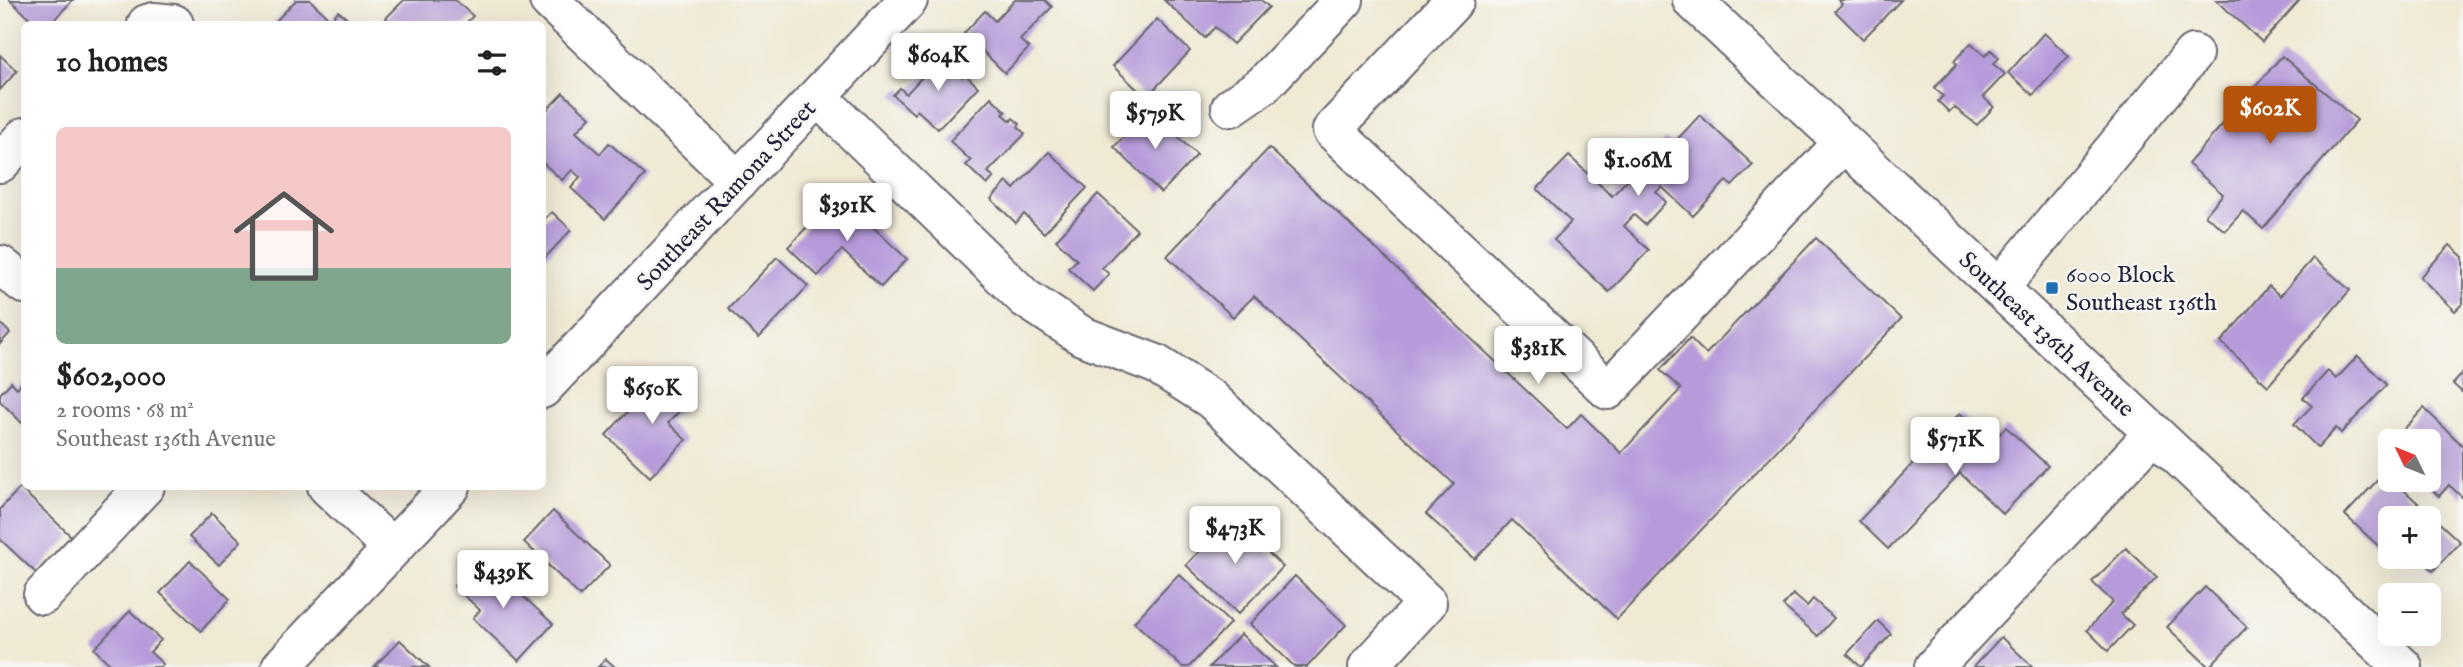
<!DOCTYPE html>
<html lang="en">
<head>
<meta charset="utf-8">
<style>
	body { margin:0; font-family:"IM FELL English",serif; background:#f6f6f6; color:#222; height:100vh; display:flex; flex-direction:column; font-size:26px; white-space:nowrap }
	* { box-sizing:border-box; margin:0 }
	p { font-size:23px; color:#767676 }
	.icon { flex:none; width:38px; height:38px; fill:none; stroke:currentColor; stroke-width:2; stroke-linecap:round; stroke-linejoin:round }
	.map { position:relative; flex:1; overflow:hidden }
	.sheet { position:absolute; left:21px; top:21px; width:525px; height:469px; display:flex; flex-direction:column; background:#fff; border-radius:10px; box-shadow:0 7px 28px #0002 }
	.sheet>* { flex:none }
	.needle { width:46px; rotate:313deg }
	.buttons { position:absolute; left:2378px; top:429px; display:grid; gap:14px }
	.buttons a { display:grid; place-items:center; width:63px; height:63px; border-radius:10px; background:#fff; box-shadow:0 7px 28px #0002; font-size:35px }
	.price { position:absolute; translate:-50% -60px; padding:0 16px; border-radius:7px; background:#fff; color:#222; font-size:23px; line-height:46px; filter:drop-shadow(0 2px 4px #0008) }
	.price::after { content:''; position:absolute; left:50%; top:42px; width:21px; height:16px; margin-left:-10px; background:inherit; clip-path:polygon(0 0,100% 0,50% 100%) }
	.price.active { background:#b45309; color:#fff }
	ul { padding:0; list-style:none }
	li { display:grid; align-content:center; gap:14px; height:371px; padding:0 35px }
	li span { display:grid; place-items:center; height:217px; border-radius:10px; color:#555 }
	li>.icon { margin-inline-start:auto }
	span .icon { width:126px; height:126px; fill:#fffc; stroke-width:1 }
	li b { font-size:30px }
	h2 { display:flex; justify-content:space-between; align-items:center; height:84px; padding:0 35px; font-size:30px }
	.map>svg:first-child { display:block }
	.building { fill:#b69bda }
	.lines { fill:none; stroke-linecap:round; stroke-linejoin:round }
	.minor-casing { stroke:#6a6871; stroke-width:42 }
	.minor { stroke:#fff; stroke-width:38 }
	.poi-dot { fill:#1f6fb2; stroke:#f6f6f2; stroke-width:2.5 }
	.labels { text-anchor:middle; stroke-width:5; stroke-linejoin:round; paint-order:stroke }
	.street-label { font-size:24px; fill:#22223b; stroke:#f6f6f2 }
	.poi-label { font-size:24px; fill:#22223b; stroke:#f6f6f2; text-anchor:start }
</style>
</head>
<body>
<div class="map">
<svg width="2463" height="667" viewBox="0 0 2463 667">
	<rect width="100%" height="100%" fill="#f6f6f2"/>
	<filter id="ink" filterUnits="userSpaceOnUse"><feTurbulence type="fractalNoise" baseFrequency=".0143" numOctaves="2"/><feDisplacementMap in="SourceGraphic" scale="14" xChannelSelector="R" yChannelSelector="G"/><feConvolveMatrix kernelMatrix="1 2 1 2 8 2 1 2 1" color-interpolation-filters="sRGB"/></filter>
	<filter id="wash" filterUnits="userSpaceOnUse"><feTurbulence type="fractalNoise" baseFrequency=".00686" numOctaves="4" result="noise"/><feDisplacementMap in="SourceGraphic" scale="28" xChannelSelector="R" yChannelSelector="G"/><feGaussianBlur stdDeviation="1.57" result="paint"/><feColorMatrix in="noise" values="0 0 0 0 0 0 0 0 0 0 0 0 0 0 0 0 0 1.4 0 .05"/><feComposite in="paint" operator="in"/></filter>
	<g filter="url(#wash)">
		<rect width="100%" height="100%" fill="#f0e9d4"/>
		<g id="blocks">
			<!-- building -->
			<g class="building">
				<polygon points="10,0 73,0 50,24 36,24"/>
				<polygon points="296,0 310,0 331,20 338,11 354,24 273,24"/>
				<polygon points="404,0 455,0 473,16 465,24 393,24 386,18"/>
				<polygon points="1015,0 1045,0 1052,7 1020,40 1029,48 1005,73 964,33 985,11 995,21"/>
				<polygon points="1164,0 1261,0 1269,7 1233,44 1215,27 1205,38"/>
				<polygon points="1838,0 1901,0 1863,39 1835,11 1842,4"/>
				<polygon points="2216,0 2300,0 2262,42"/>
				<polygon points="1157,19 1190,51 1146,98 1113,66"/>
				<polygon points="2044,33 2069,56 2033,95 2008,73"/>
				<polygon points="1971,43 1985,56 1991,50 1999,58 1993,64 2005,74 1983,97 1994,107 1977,125 1954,107 1949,112 1938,101 1943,96 1934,88 1957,64 1954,61"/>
				<polygon points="0,55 17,71 0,90"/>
				<polygon points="2282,56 2357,120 2263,229 2243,211 2225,231 2205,215 2223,194 2188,164"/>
				<polygon points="941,57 948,64 951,60 957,66 954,69 962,77 965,74 978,87 938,129 917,110 914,114 893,95 900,88 906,94"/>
				<polygon points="563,93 590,117 576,132 600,154 609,143 645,175 605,219 571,188 580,177 572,170 562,180 542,162 542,115"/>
				<polygon points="991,97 1006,112 1003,114 1011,121 1013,118 1020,124 1018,127 1025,134 988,172 994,177 987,185 966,165 971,161 950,141"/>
				<polygon points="1149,110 1197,155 1161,193 1114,147"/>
				<polygon points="1700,115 1753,165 1732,186 1726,181 1693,216 1662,187 1656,192 1666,202 1645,225 1634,215 1624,226 1649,250 1609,292 1554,240 1571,222 1537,189 1569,156 1612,196 1666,139 1672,145"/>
				<polygon points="1269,148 1567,429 1581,414 1621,453 1681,389 1660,370 1690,338 1706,354 1816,238 1901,319 1617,619 1512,520 1475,559 1426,514 1454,484 1254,296 1233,317 1167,256"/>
				<polygon points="1049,152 1087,188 1044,233 1024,214 1016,223 991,199 1007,182 1014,189"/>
				<polygon points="838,194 907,259 881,287 842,250 818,276 788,247"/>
				<polygon points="1098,194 1137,230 1102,268 1109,274 1093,291 1068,268 1077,260 1056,240"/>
				<polygon points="552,212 571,230 542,261 542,221"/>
				<polygon points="2450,245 2463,257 2463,303 2455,311 2420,277"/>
				<polygon points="777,257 808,286 759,338 728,309"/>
				<polygon points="2313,258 2350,290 2268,386 2221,342 2269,286 2280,296"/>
				<polygon points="0,323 10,333 0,344"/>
				<polygon points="2358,356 2387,385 2341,433 2336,428 2318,448 2294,424 2312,406 2303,398 2328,371 2336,379"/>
				<polygon points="664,373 691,399 668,423 686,440 650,477 606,435"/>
				<polygon points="2463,373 2463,393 2453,384"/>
				<polygon points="24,380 24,425 0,401 0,394 11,382 17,388"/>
				<polygon points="2424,408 2463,446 2463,498 2449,485 2439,496 2421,480 2429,480 2429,441 2393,441"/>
				<polygon points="1960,413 1991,443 2006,427 2048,466 2003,514 1960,473 1888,549 1859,521"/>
				<polygon points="2385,472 2390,480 2393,480 2460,542 2433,571 2417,556 2429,556 2429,518 2390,518 2390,556 2405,556 2398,564 2345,515"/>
				<polygon points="20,488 71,536 36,573 0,539 0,509"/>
				<polygon points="553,511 610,565 580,596 524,542"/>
				<polygon points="212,513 241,541 219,565 189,537"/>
				<polygon points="1232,518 1283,567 1238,614 1186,565"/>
				<polygon points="2126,548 2157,577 2121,614 2133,625 2108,651 2087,630 2113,602 2092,582"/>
				<polygon points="481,557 553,624 519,661 473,618 480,610 454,586"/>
				<polygon points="190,561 230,599 201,631 160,593"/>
				<polygon points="1179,574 1230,623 1189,667 1182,667 1134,622"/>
				<polygon points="1295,576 1346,625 1307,667 1295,667 1250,624"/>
				<polygon points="2205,587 2247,627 2209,667 2167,627"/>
				<polygon points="1793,594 1807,606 1813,599 1834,618 1818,636 1783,606"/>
				<polygon points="130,611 161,640 150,652 163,664 160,667 113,667 94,649"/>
				<polygon points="1878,621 1891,634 1861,667 1847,654"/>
				<polygon points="1241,634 1266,658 1276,667 1209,667"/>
				<polygon points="2001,637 2033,667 1973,667"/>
				<polygon points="400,640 429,667 374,667"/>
				<polygon points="606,659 615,667 598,667"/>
			</g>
		</g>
	</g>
	<g filter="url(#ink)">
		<use href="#blocks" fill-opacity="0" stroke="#6a6871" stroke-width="2"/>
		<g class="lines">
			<defs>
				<g id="minor">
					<polyline points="549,0 738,181"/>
					<polyline points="1455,0 1332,130 1608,390 1843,143"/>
					<polyline points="1692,0 2403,667"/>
					<polyline points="147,24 154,22 174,24"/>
					<polyline points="818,97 1025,298 1082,336 1156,364 1211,399 1427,603 1368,667"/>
					<polyline points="1231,107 1263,85 1344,0"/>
					<polyline points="0,163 24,137"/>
					<polyline points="0,265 24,284"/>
					<polyline points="1999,288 2193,54"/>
					<polyline points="542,389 908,0"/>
					<polyline points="327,486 392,548"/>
					<polyline points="43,595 145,486"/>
					<polyline points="281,667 451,486"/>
					<polyline points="1934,667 2153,434"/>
				</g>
			</defs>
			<!-- minor casing -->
			<use href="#minor" class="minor-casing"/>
			<!-- minor -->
			<use href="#minor" class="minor"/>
		</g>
	</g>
	<!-- markers -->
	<rect class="poi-dot" x="2045" y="281" width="14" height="14" rx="3.5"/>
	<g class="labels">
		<!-- street labels -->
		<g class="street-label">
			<text transform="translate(726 195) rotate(-47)" y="8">Southeast Ramona Street</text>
			<text transform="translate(2047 334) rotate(43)" y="8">Southeast 136th Avenue</text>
		</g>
		<!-- poi labels -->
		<g class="poi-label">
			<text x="2066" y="282">6000 Block<tspan x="2066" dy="28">Southeast 136th</tspan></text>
		</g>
	</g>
</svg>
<div class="buttons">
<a><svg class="needle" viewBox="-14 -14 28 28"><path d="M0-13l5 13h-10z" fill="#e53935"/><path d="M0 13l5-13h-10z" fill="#767676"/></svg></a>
<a>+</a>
<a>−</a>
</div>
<b class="price" style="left:938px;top:93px">$604K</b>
<b class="price active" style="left:2270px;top:146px">$602K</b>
<b class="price" style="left:1155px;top:151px">$579K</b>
<b class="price" style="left:1638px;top:198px">$1.06M</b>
<b class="price" style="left:847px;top:243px">$391K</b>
<b class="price" style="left:1538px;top:386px">$381K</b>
<b class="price" style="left:652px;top:426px">$650K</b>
<b class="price" style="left:1955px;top:477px">$571K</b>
<b class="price" style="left:1235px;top:566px">$473K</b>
<b class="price" style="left:503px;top:610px">$439K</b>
<section class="sheet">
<h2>10 homes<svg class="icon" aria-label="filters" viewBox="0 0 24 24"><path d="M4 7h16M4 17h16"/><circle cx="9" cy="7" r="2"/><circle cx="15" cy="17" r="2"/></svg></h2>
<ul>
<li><span style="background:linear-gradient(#f6c9c9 65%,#7fa58c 0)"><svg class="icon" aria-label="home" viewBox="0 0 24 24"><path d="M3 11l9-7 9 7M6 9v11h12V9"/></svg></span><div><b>$602,000</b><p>2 rooms · 68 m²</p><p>Southeast 136th Avenue</p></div></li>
</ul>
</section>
</div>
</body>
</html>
